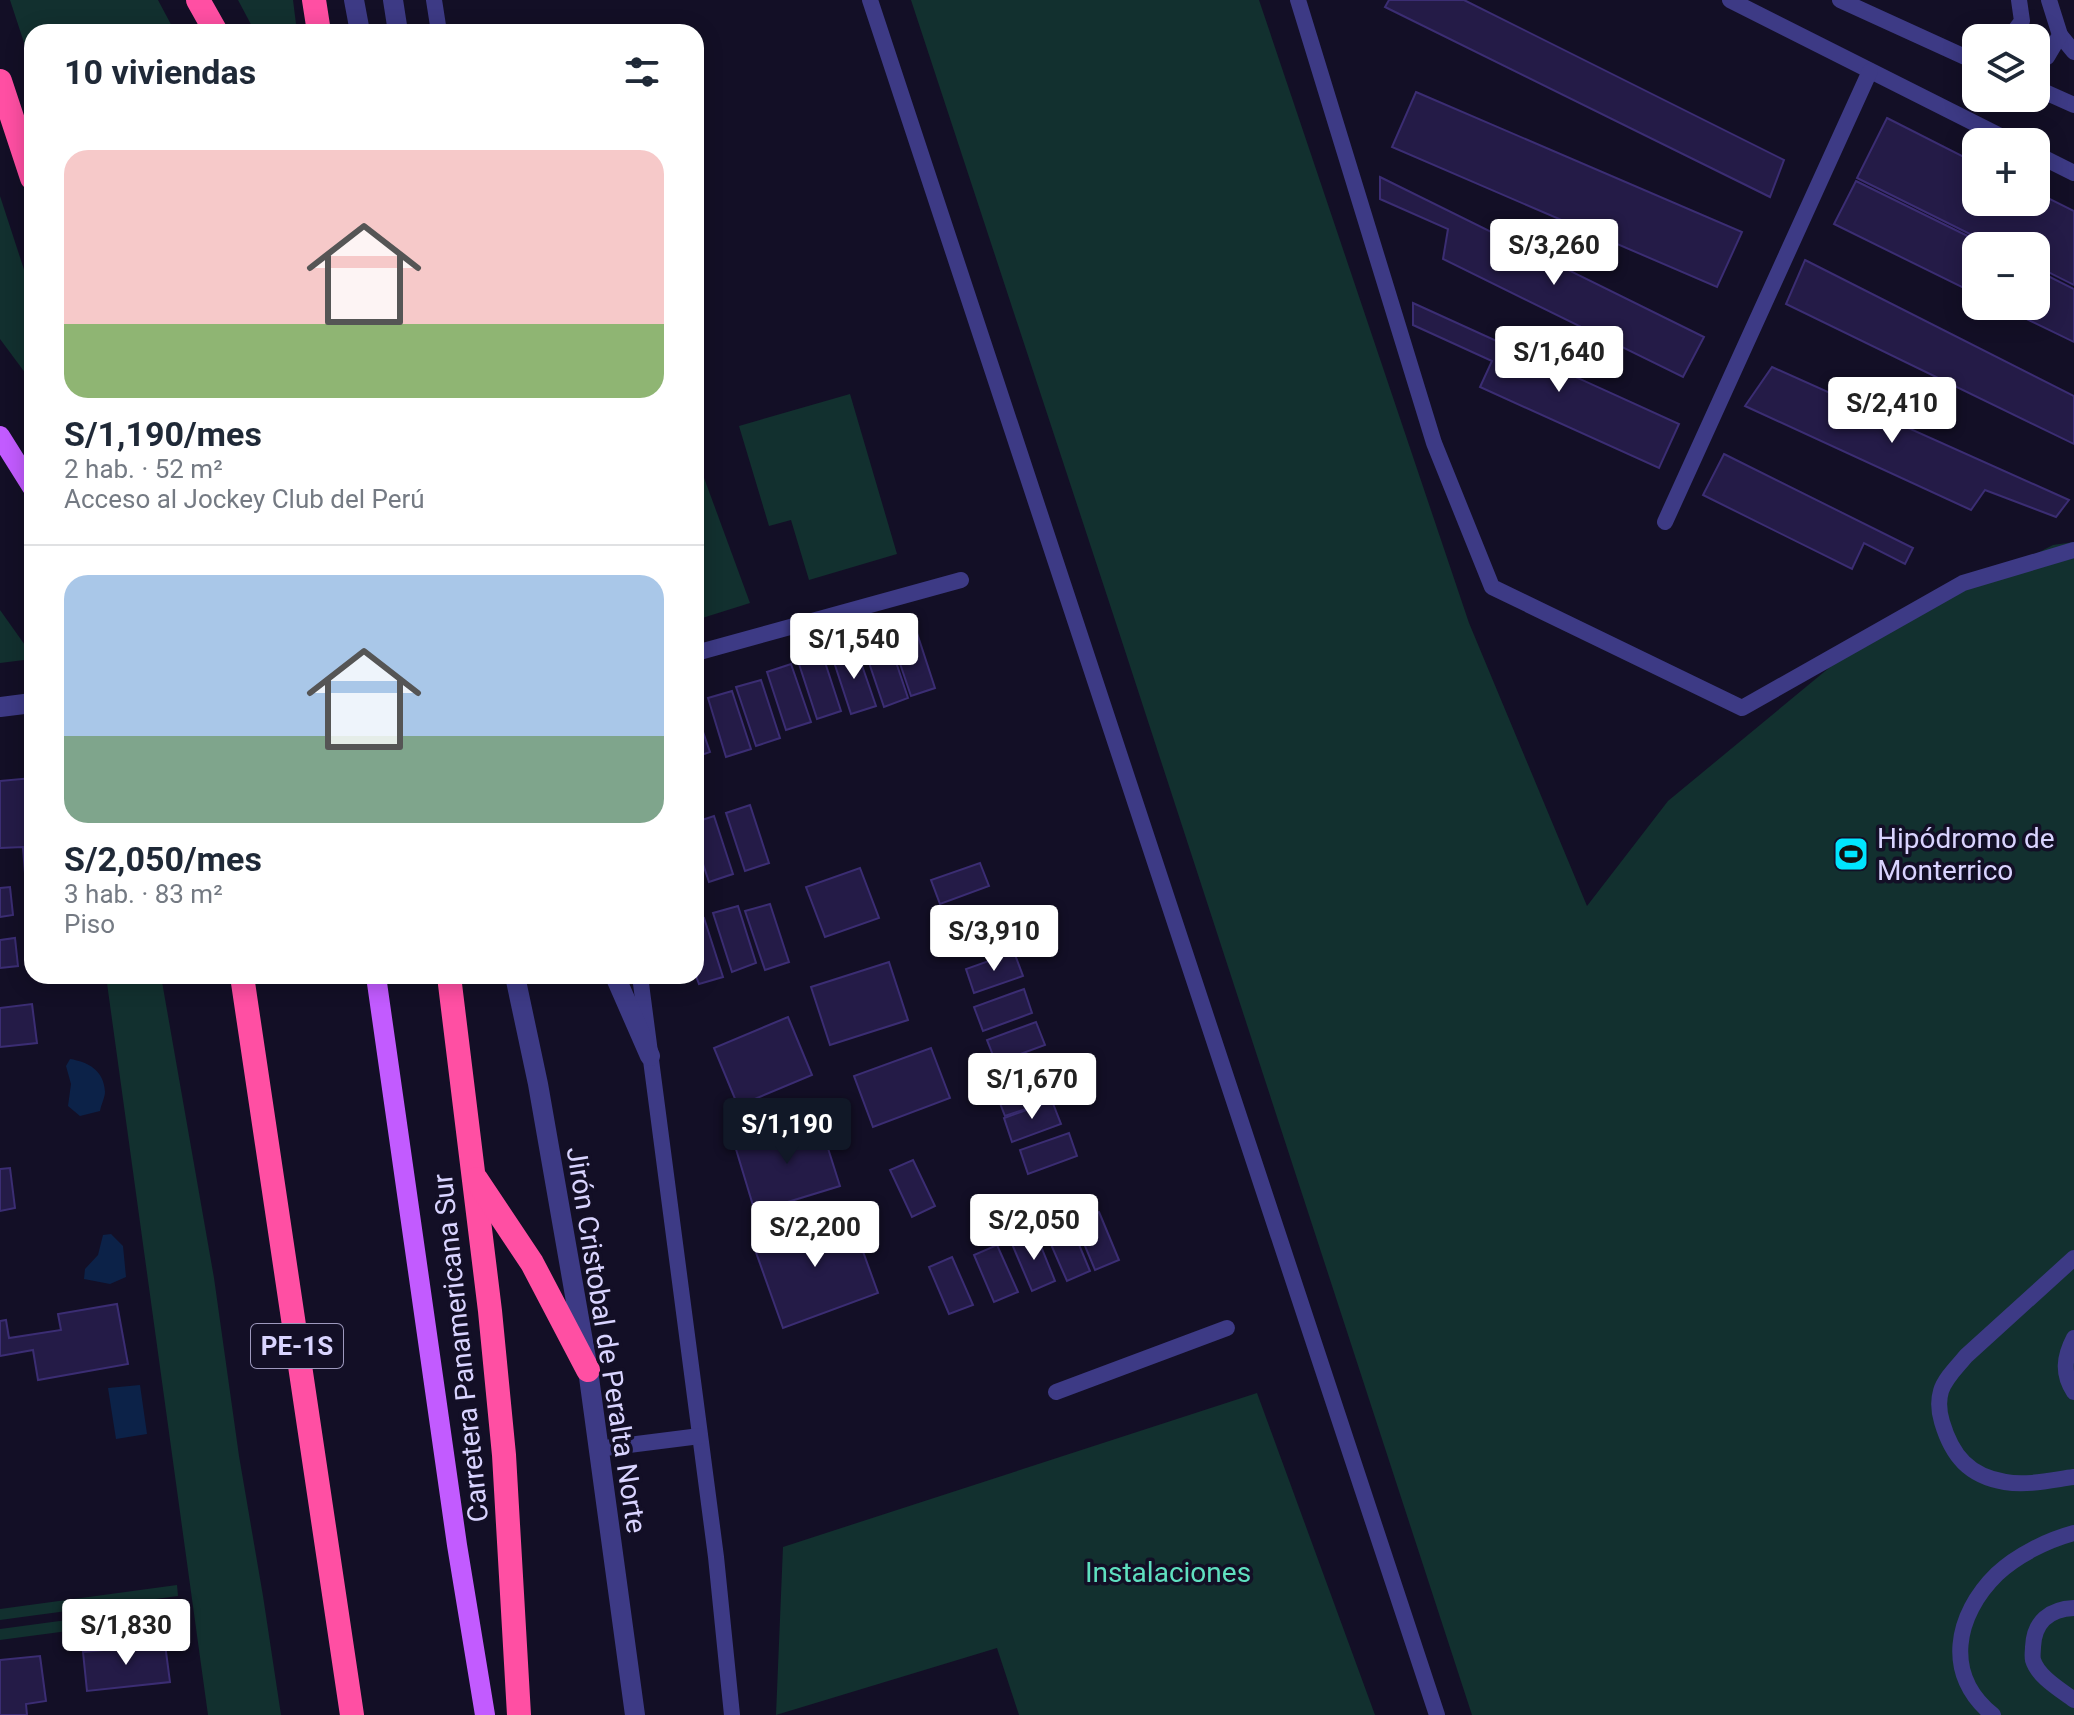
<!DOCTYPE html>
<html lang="es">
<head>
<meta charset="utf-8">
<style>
	body { margin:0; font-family:Roboto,sans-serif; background:#f2f2f3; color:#1f2937; height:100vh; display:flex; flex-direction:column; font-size:30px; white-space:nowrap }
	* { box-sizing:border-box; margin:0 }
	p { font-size:26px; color:#747a83 }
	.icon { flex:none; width:44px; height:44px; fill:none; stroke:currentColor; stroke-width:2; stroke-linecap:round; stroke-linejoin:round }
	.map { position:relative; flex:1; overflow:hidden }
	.details { position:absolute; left:24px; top:24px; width:680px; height:960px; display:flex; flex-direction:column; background:#fff; border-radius:24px; box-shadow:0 4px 20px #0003 }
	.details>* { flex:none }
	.fabs { position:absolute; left:1962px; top:24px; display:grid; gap:16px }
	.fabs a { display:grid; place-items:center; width:88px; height:88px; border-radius:16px; background:#fff; box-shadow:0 4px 20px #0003; font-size:40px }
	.price { position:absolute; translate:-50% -68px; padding:0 18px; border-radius:8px; background:#fff; color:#222; font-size:26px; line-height:52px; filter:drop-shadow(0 2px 4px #0008) }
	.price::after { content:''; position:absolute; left:50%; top:48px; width:24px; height:18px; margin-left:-12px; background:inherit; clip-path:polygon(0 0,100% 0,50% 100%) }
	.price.current { background:#111827; color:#fff }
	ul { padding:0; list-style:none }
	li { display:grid; align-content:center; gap:16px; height:424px; padding:0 40px }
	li+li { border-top:2px solid #e0e1e3 }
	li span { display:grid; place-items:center; height:248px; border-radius:24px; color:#555 }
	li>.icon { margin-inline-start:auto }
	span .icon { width:144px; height:144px; fill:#fffc; stroke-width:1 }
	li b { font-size:34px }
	h2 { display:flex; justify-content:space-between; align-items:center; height:96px; padding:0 40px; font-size:34px }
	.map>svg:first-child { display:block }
	.green { fill:#12302f }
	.water { fill:#0c2248 }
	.building { fill:#241b47; stroke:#3b2d73; stroke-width:2 }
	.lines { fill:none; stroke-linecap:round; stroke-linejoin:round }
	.service { stroke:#3d3a85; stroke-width:16 }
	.minor { stroke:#3d3a85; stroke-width:20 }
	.tertiary { stroke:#3d3a85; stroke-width:20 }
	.primary { stroke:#c25bff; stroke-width:20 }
	.motorway { stroke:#ff4fa3; stroke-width:24 }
	.labels { text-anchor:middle; stroke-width:7; stroke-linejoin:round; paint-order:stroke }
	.shield { fill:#130f26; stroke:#9e99be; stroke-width:2 }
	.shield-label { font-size:26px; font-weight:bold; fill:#d9d4ff }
	.poi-label { font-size:28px; fill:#d9d4ff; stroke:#130f26; text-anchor:start }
	.street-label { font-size:28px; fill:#d9d4ff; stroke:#130f26 }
	.park-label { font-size:28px; fill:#5fe0c0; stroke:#130f26 }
</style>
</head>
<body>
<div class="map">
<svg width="2074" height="1715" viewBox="0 0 2074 1715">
	<rect width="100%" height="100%" fill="#130f26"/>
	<!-- green -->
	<g class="green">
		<polygon points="10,0 158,0 175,32 32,32 32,67"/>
		<polygon points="238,0 293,0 297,32 255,32"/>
		<polygon points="911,0 1259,0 1469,623 1587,906 1668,801 1858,644 2053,545 2074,542 2074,1715 1472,1715 1115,620"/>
		<polygon points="0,196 32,294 32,382 0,339"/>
		<polygon points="850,394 897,554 809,580 791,520 769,526 739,426"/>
		<polygon points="696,456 750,603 696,620"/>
		<polygon points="0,610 32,655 32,659 0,663"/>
		<polygon points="106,976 161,976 214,1278 239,1456 263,1596 281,1715 208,1715"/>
		<polygon points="1257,1393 1375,1715 1019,1715 997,1648 776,1715 783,1547"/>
		<polygon points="177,1585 178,1596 0,1620 0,1609"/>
		<polygon points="179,1605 181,1616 0,1640 0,1629"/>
	</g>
	<!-- water -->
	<g class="water">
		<path d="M70 1059C88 1062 104 1070 105 1092 105 1097 101 1105 100 1111L80 1116 68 1106 71 1084 66 1066Z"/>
		<polygon points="111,1234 123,1246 126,1277 110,1284 84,1279 85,1269 98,1255 103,1235"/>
		<polygon points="140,1385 147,1434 116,1439 108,1388"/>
	</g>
	<!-- building -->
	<g class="building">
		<polygon points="1389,0 1464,0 1784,160 1770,197 1385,7"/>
		<polygon points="1416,92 1742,232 1717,287 1392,147"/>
		<polygon points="1887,118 1976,163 1976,202 2036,202 2036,192 2074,211 2074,285 2036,266 2036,246 1994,246 1857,178"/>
		<polygon points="1380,177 1704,337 1683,377 1443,259 1448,229 1380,199"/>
		<polygon points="1856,181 1988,246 1976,246 1976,294 1834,224"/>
		<polygon points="1805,260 2074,396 2074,444 1786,304"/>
		<polygon points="2036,270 2074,289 2074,342 2000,306 2036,306"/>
		<polygon points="1413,303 1679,424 1659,468 1480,387 1492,361 1413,325"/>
		<polygon points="1772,367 2069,500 2056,517 1985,490 1971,510 1745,406"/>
		<polygon points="1724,454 1913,548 1905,564 1864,543 1852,569 1703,495"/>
		<polygon points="916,630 935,688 911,696 891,637"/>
		<polygon points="889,641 908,698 884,707 864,648"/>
		<polygon points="856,648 876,706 851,714 832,656"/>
		<polygon points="822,653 841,711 817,719 798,661"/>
		<polygon points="791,664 811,722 786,730 767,672"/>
		<polygon points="761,680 780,738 756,746 736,687"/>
		<polygon points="732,691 751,749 726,757 708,698"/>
		<polygon points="696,712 710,752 696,757"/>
		<polygon points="32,778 32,872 25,873 23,847 0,848 0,781"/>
		<polygon points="750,805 769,863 745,871 726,813"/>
		<polygon points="714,816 733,874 709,882 696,843 696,822"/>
		<polygon points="980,863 989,886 940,904 931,880"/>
		<polygon points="860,868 879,918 825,937 806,887"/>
		<polygon points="10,887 13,915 0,917 0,888"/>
		<polygon points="770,904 789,962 765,970 745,911"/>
		<polygon points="738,906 756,963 732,972 713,913"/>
		<polygon points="998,913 1007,936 958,954 949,930"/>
		<polygon points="704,918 723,977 699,984 696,976 696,921"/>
		<polygon points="15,938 18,966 0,968 0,940"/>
		<polygon points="1014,952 1023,976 974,993 966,969"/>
		<polygon points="889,962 908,1020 830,1045 811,987"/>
		<polygon points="1024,989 1032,1013 983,1031 974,1007"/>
		<polygon points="32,1004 37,1043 0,1047 0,1008"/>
		<polygon points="788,1017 812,1075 738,1106 714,1048"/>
		<polygon points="1036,1022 1045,1045 996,1063 987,1040"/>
		<polygon points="931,1048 950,1098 873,1127 854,1076"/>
		<polygon points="1045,1076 1054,1099 1005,1116 996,1093"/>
		<polygon points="1052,1101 1061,1124 1012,1142 1004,1118"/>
		<polygon points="819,1120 840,1186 755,1212 735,1146"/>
		<polygon points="1069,1133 1077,1156 1028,1174 1020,1150"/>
		<polygon points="913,1160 935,1206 912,1217 890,1170"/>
		<polygon points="10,1168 15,1208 0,1211 0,1169"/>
		<polygon points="848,1210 878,1293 783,1328 753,1244"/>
		<polygon points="1099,1212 1119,1260 1095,1270 1075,1222"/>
		<polygon points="1070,1223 1090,1271 1067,1281 1046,1233"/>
		<polygon points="1036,1234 1055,1281 1032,1291 1012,1244"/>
		<polygon points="997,1245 1018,1292 994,1302 974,1255"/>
		<polygon points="952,1257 973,1305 949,1314 929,1267"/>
		<polygon points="117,1304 128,1364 38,1380 33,1350 0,1356 0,1321 6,1320 9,1338 61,1330 58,1314"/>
		<polygon points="165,1644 170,1682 87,1691 83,1652"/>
		<polygon points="40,1656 46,1701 26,1704 27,1715 0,1715 0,1660"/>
	</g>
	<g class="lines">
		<!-- service -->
		<g class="service">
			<polyline points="434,0 439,32"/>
			<polyline points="870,0 1437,1715"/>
			<polyline points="1298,0 1434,443 1492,587 1742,708 1963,583 2074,550"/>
			<polyline points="1730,0 2012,142"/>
			<polyline points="1840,0 1976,62"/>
			<polyline points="2060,35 2074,52"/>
			<polyline points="2009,38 2022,21 2019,0"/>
			<polyline points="2036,63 2047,57 2060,35 2049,0"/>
			<polyline points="2036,88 2074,105"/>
			<polyline points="2036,154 2074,173"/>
			<polyline points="1665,522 1870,71"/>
			<polyline points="696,653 961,580"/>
			<polyline points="640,976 716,1557 732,1715"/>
			<path d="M2074 1258 1966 1356C1958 1366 1945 1378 1941 1391 1938 1401 1939 1412 1942 1422 1952 1456 1969 1476 2005 1482 2027 1486 2052 1480 2074 1477"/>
			<path d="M2074 1338C2064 1357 2062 1374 2074 1392"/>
			<polyline points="1056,1392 1227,1328"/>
			<polyline points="597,1449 700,1436"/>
			<path d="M2074 1608C2050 1609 2034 1621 2033 1647 2033 1651 2032 1656 2033 1660 2038 1677 2061 1690 2074 1700"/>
			<path d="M1993 1715C1943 1675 1955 1615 1997 1574 2017 1555 2048 1540 2074 1533"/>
		</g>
		<!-- minor -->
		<g class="minor">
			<polyline points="393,0 398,32"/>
			<polyline points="0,707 32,703"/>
			<polyline points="615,976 650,1056"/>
		</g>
		<!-- tertiary -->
		<g class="tertiary">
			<polyline points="354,0 360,32"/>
			<polyline points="515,976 538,1084 588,1370 635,1715"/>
		</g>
		<!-- primary -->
		<g class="primary">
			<polyline points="0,436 32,487"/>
			<polyline points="376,976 457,1545 485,1715"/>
		</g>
		<!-- motorway -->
		<g class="motorway">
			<polyline points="198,0 216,32"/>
			<polyline points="314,0 319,32"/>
			<polyline points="0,81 32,178"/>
			<polyline points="242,976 352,1715"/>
			<polyline points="449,976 490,1311 504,1455 519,1715"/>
			<polyline points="476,1179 532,1263 588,1370"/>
		</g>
	</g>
	<!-- icons -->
	<defs>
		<symbol id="stadium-square" viewBox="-11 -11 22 22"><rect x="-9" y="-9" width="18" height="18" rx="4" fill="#00e5ff" stroke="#130f26"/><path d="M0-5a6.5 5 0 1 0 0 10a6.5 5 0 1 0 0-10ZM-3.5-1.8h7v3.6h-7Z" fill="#111"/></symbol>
	</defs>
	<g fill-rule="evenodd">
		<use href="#stadium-square" x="1831" y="834" width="40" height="40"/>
	</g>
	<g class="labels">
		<!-- shield labels -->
		<rect class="shield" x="251" y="1324" width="92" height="44" rx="6"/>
		<g class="shield-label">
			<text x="297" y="1355">PE-1S</text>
		</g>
		<!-- poi labels -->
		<g class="poi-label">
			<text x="1877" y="848">Hipódromo de<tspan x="1877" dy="32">Monterrico</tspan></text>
		</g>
		<!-- street labels -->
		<g class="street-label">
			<text transform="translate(607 1340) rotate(81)" y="10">Jirón Cristobal de Peralta Norte</text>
			<text transform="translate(460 1348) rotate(-96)" y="10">Carretera Panamericana Sur</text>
		</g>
		<!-- park labels -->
		<g class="park-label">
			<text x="1168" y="1582">Instalaciones</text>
		</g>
	</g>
</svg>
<div class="fabs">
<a><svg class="icon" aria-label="layers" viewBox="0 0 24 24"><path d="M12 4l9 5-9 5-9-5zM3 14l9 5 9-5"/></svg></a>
<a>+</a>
<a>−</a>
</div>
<b class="price" style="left:1554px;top:287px">S/3,260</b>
<b class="price" style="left:1559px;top:394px">S/1,640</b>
<b class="price" style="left:1892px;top:445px">S/2,410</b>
<b class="price" style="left:854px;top:681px">S/1,540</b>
<b class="price" style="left:994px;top:973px">S/3,910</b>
<b class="price" style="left:1032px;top:1121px">S/1,670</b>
<b class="price current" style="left:787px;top:1166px">S/1,190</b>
<b class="price" style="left:1034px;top:1262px">S/2,050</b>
<b class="price" style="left:815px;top:1269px">S/2,200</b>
<b class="price" style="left:126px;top:1667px">S/1,830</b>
<section class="details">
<h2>10 viviendas<svg class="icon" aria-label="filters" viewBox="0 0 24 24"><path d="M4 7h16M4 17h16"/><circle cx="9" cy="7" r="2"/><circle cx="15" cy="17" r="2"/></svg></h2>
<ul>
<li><span style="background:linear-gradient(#f6c9c9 70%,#8fb573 0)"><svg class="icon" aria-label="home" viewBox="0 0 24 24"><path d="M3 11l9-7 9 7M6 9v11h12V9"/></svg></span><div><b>S/1,190/mes</b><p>2 hab. · 52 m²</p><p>Acceso al Jockey Club del Perú</p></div></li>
<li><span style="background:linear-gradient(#a9c7e8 65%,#7fa58c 0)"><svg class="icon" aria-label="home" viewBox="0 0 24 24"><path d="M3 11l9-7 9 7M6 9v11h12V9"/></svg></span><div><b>S/2,050/mes</b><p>3 hab. · 83 m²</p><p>Piso</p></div></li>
</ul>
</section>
</div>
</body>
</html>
